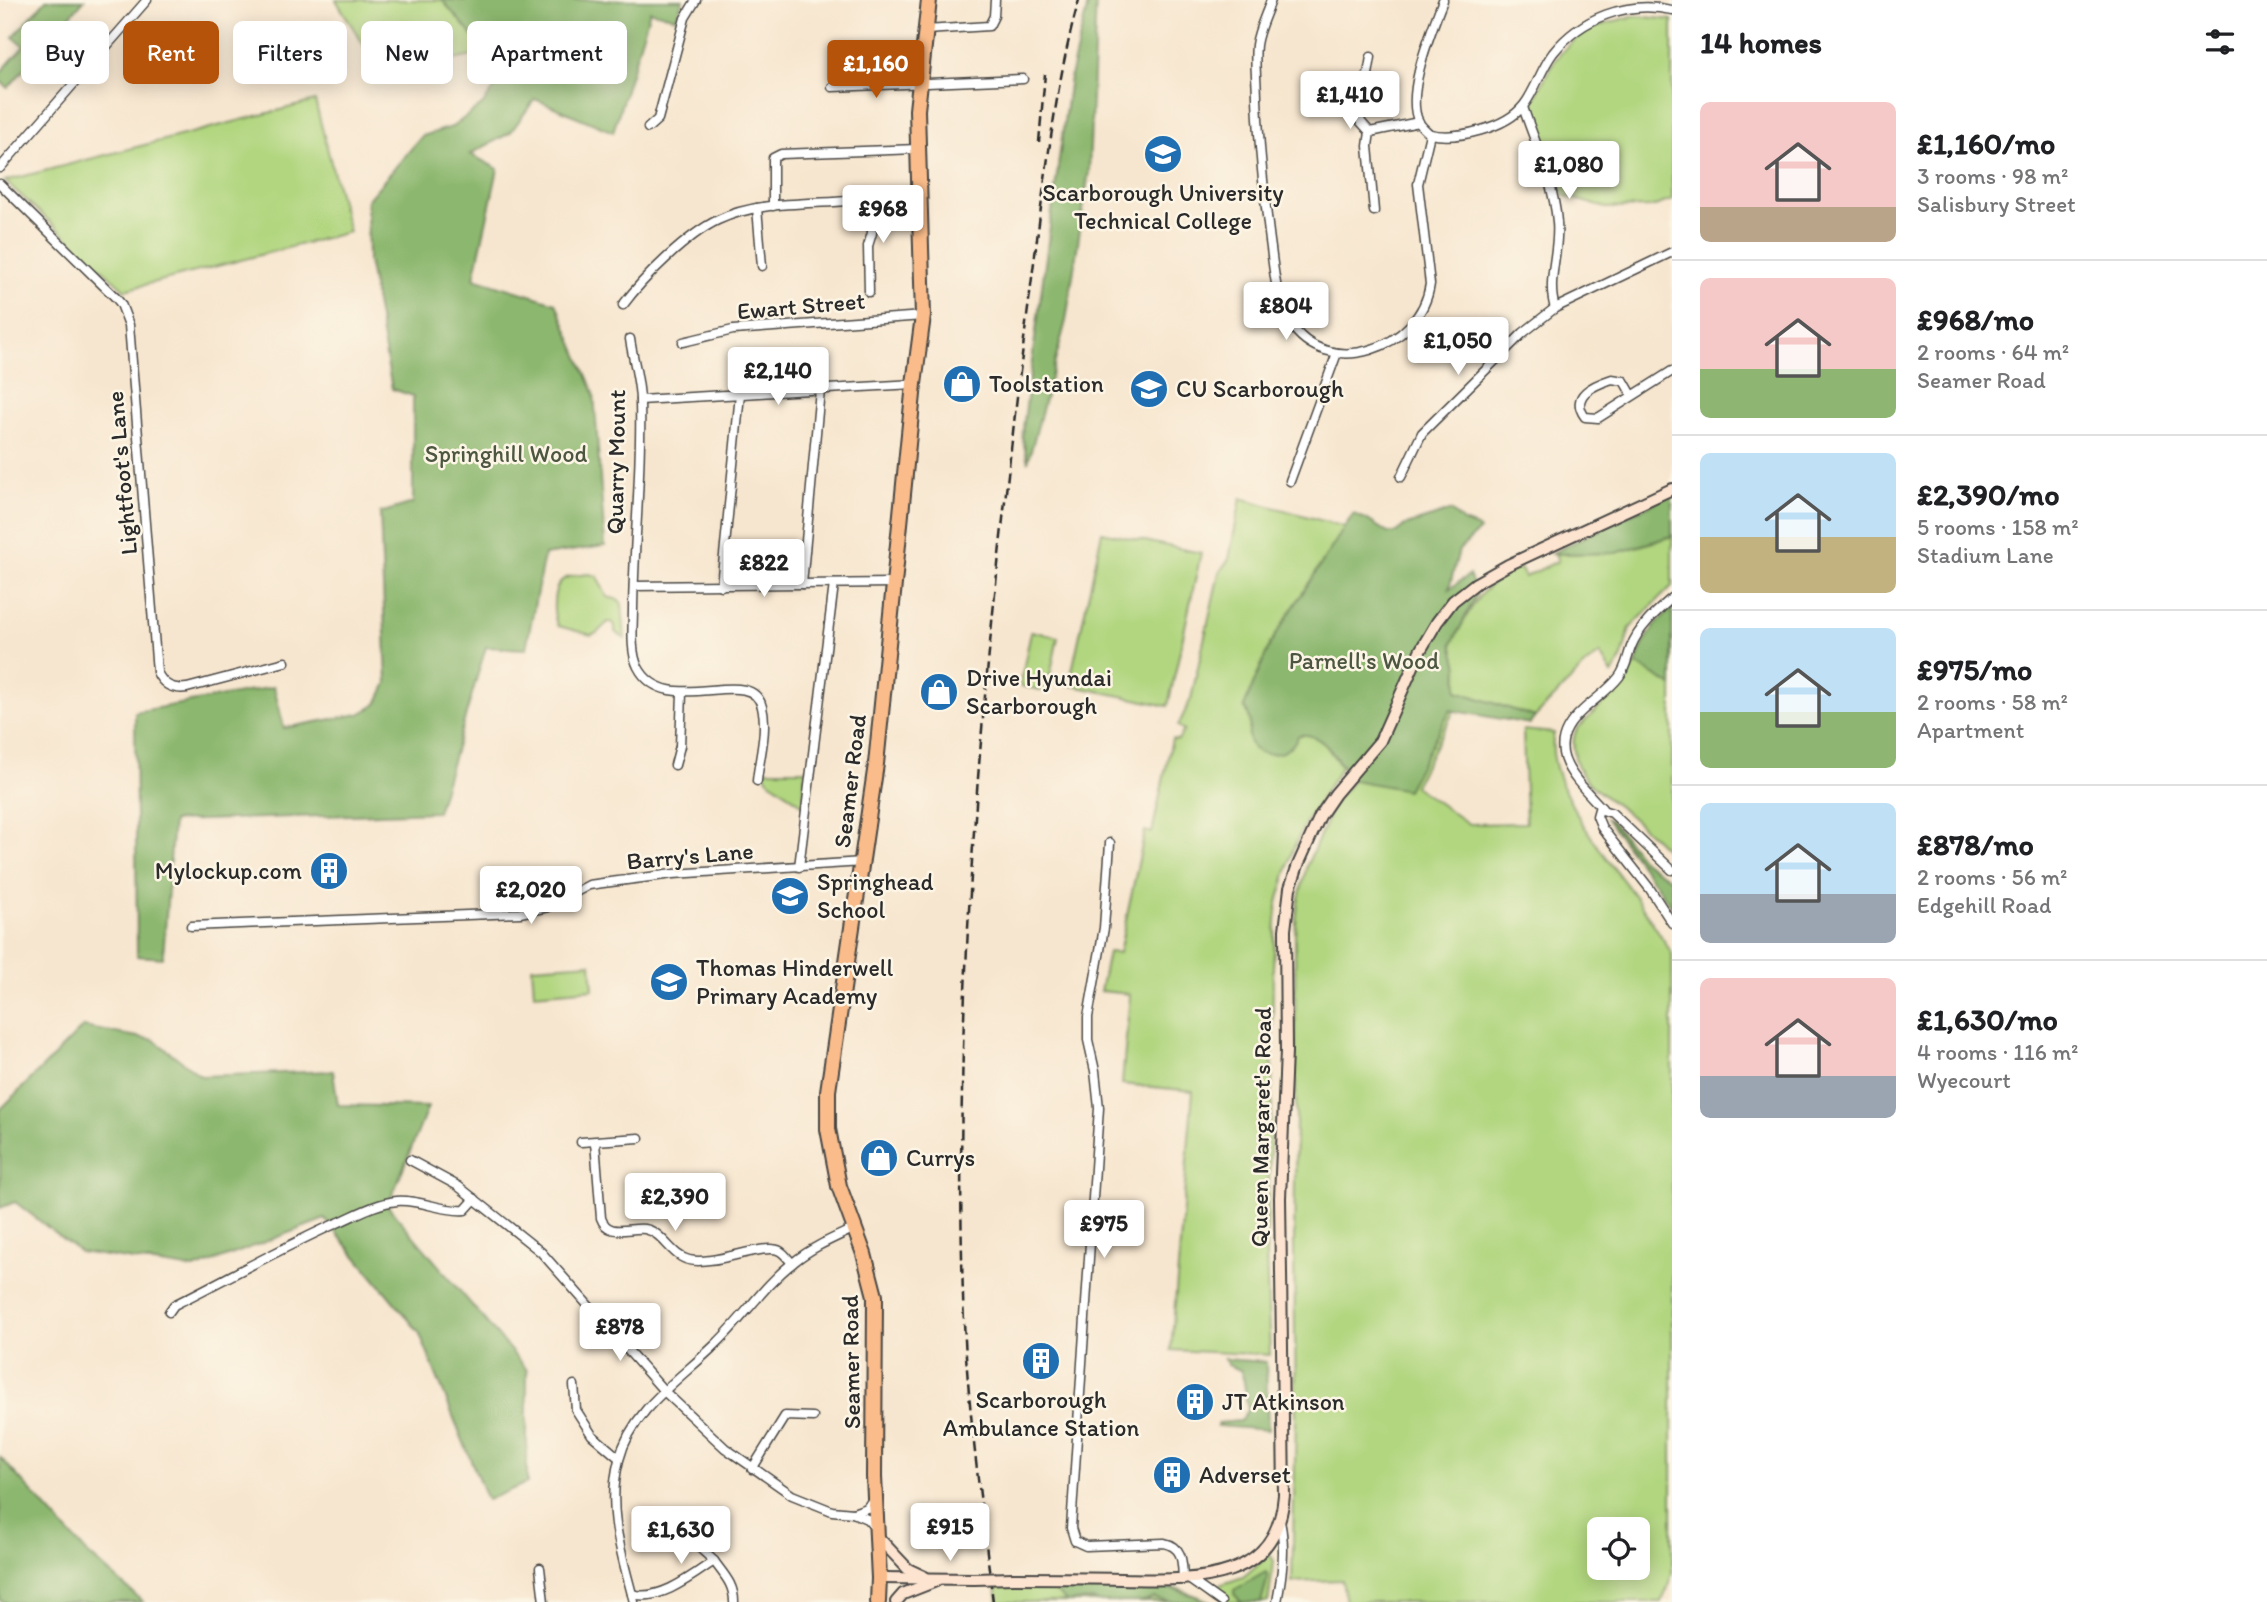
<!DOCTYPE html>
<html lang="en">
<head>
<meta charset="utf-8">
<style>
	body { margin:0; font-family:Itim,sans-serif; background:#f6f6f6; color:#202124; height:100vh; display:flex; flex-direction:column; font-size:26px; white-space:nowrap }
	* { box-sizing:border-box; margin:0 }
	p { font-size:23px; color:#757577 }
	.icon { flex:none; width:38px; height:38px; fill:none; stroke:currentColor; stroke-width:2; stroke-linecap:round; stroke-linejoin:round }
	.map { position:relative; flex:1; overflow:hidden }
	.side { display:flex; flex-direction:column; background:#fff; width:595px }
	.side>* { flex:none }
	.top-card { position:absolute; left:21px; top:21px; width:665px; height:63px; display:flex; gap:14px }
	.fabs { position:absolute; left:1587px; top:1517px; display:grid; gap:14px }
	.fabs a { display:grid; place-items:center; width:63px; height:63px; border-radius:10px; background:#fff; box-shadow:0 4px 18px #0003; font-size:35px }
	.price { position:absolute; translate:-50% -60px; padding:0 16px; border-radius:7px; background:#fff; color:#222; font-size:23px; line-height:46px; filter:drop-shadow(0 2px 4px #0008) }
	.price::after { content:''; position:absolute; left:50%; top:42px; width:21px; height:16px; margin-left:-10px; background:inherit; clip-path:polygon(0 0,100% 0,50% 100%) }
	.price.active { background:#b45309; color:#fff }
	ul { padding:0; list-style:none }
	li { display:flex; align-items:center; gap:21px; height:175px; padding:0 28px }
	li+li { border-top:2px solid #e0e0e0 }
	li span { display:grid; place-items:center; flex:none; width:196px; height:140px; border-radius:10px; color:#555 }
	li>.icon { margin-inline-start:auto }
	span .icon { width:84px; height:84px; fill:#fffc; stroke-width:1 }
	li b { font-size:30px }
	h2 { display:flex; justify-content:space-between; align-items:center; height:84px; padding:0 28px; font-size:30px }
	.chip { padding:0 24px; border-radius:10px; background:#fff; box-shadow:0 4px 18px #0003; font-size:24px; line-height:63px }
	.chip.active { background:#b45309; color:#fff }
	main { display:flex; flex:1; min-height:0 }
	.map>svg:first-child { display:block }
	.green { fill:#b1d67f; stroke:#6e8055; stroke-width:2; fill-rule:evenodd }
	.forest { fill:#8cb76e; stroke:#5c714c; stroke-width:2 }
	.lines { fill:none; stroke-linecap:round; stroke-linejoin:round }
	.street-casing { stroke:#4a4744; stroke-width:11 }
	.secondary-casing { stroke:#4a4744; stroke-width:14 }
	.highway-casing { stroke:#4a4744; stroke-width:18 }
	.street { stroke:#fff; stroke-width:8 }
	.secondary { stroke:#fde4d0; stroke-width:10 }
	.highway { stroke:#f9bc8a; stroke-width:14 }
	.rail { stroke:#2b2b2b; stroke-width:2.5; stroke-dasharray:10 5; stroke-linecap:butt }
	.secondary-bridge-casing { stroke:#4a4744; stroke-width:14; stroke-linecap:butt }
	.secondary-bridge { stroke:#fde4d0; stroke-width:10 }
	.labels { text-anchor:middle; stroke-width:5; stroke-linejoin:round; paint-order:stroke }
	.poi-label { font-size:24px; fill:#2b2b2b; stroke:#fcf5e5; text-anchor:start }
	.street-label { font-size:24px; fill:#2b2b2b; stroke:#fcf5e5 }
	.park-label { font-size:24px; fill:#4c5640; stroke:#fcf5e5 }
</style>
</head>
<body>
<main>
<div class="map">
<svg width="1672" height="1602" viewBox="0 0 1672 1602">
	<rect width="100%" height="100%" fill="#fcf5e5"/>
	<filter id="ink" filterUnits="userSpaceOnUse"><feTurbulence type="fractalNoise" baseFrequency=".0143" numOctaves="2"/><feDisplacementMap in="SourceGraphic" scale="14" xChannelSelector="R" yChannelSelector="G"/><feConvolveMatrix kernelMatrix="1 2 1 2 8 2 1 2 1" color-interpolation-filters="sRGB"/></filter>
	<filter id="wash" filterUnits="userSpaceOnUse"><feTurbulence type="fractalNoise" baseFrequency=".00686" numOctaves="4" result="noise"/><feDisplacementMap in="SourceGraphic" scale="28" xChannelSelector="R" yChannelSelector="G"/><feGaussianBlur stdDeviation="1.57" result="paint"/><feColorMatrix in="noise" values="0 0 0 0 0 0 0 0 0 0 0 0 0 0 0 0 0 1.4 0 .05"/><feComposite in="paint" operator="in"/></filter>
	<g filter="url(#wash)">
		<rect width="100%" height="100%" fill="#f7e6cf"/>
		<!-- green -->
		<g class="green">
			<polygon points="336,0 580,0 487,53 382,75"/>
			<path d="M1636 16 1672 20V200L1652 207 1606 208 1564 196 1532 105C1558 47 1572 29 1636 16Z"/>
			<polygon points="315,101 349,232 125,290 5,181"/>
			<polygon points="1241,498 1345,527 1270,644 1311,731 1325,744 1341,767 1307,820 1293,849 1277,906 1273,967 1272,1098 1266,1255 1270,1355 1171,1350 1193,1091 1122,1084 1130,994 1100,991 1108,952 1119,953 1145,831 1152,833 1172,739 1178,740 1184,730 1178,726 1191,699 1219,573 1229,559"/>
			<polygon points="1102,532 1201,553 1168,706 1069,685"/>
			<path d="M1672 536V586L1630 628 1621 660 1612 674 1600 654 1586 664 1535 717 1457 691 1458 667 1452 643C1473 606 1478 585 1520 568L1525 577 1558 561 1555 554 1616 553Z"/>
			<path d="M589 574 597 576 607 597 619 600 622 604 625 639 615 632V626L611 622H608L597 633 591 635 558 626C552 614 551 584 566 578 572 575 582 575 589 574Z"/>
			<polygon points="1031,631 1058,637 1047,691 1020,686"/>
			<path d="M1636 664 1672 686V855C1658 841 1643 827 1628 814 1606 795 1576 783 1574 750 1573 742 1573 736 1577 729L1623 684Z"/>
			<path d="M1450 710 1454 711 1414 786 1469 824 1526 823 1523 730 1554 733C1542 782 1609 861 1637 899 1649 917 1661 935 1672 954V1574L1662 1602H1346L1342 1580 1292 1582 1296 1419 1294 1242 1296 1119 1295 934 1298 902 1307 865 1335 802 1353 780ZM1600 1530H1638V1568H1600Z"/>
			<polygon points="764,770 805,770 803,805 767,779"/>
			<polygon points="591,963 593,989 534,994 532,967"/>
			<polygon points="1268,1556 1271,1556 1274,1561 1268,1602 1227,1602 1212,1590 1213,1587 1243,1577"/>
			<polygon points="1059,1586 1179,1589 1212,1602 998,1602 996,1588"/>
		</g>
		<!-- forest -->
		<g class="forest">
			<polygon points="46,0 84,0 8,88 0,81 0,73 24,46 13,37"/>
			<polygon points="442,0 683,0 676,18 650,11 613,132 535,99 510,133 470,154 498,169 474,278 556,303 594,393 605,546 544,555 526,649 486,647 437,812 173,821 163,958 137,956 135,712 274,687 284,728 359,714 377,704 387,683 380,513 413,503 413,396 392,389 368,260 367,200 422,136 452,127 483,104 500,81 503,63 497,56 487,53"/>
			<polygon points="1089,0 1096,0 1089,171 1066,321 1028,462 1022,436 1070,77"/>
			<polygon points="1672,494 1672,536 1616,553 1550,554"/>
			<path d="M1451 511 1463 522 1477 527 1480 530 1459 550 1449 589 1469 575 1477 593 1452 644 1458 667 1457 691 1535 717 1530 724 1450 710 1407 790 1353 780C1338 764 1325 731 1299 735 1296 739 1294 745 1289 748 1280 756 1255 757 1250 743 1245 730 1256 725 1244 707L1270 644 1353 514 1366 519 1388 533H1395L1404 526Z"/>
			<path d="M1672 608V686L1636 664C1642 641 1655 623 1672 608Z"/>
			<polygon points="1607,819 1612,821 1644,862 1672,880 1672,907"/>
			<polygon points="83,1027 154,1040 201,1076 333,1071 338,1105 428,1107 388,1206 527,1370 527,1483 487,1500 419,1332 325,1219 194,1269 80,1252 15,1202 0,1208 0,1110"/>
			<path d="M1224 1359 1266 1362 1268 1430 1217 1426 1219 1423 1240 1421 1248 1409C1244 1396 1247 1383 1240 1370L1228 1365Z"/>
			<polygon points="0,1457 86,1552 143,1602 3,1602 0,1600"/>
			<polygon points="1266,1572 1268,1577 1261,1602 1241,1602 1234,1594 1234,1590"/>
			<path d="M1059 1586C1103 1587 1170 1579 1206 1602H1171L1154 1598 1144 1602H1099L1092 1600 1067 1602 1056 1592Z"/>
		</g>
	</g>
	<g filter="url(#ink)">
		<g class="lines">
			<defs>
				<g id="street">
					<path d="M1271 0C1266 15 1258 30 1256 45 1254 63 1257 81 1257 99 1259 146 1264 194 1270 241 1274 268 1275 299 1290 323 1327 381 1421 349 1430 284L1418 184 1430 134"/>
					<polyline points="926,30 989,26 994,16 995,0"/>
					<polyline points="1371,57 1360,121 1370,132 1419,122"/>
					<polyline points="832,87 1023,79"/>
					<path d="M1523 107C1535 143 1554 183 1557 222 1560 251 1546 280 1555 308"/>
					<polyline points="648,128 658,119 685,18 696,0"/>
					<polyline points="1370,132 1368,146 1374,211"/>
					<path d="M1430 134C1457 140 1506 128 1524 105 1536 89 1541 69 1553 53 1581 18 1627 0 1672 10"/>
					<path d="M1430 134C1427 131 1421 127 1419 122 1404 95 1433 27 1443 0"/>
					<polyline points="0,168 147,0"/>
					<path d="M0 184 116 298 121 304 129 325 157 672C163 685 172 690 187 688L285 662"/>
					<polyline points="773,206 773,158 781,154 918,149"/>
					<polyline points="757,208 762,266"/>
					<polyline points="869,292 868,246 872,233 871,199"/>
					<path d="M623 305C643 278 688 234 718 220 753 203 796 204 834 202 863 200 891 197 920 192"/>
					<path d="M630 339C633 360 640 381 640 402 642 470 634 540 633 609 633 625 630 652 638 667 666 721 751 662 762 707 768 730 759 759 757 781"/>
					<polyline points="683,342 733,330 923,316"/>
					<path d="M1632 395 1624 381 1612 379C1594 385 1569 395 1585 417L1598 418 1672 371"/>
					<polyline points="640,400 914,384"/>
					<polyline points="1401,477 1422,433 1523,333 1555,308 1672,252"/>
					<polyline points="1290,481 1337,353"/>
					<polyline points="802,584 820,390"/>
					<polyline points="634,586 894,583"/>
					<polyline points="721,586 740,394"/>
					<polyline points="675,765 680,746 682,693"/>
					<path d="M1602 808C1573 777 1540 748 1583 710 1595 699 1609 690 1619 677 1626 668 1627 658 1631 647 1638 628 1657 611 1672 598"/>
					<path d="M1110 843 1104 928 1088 1017V1040L1095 1071 1099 1108 1071 1528 1075 1541 1086 1546 1164 1543C1184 1547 1182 1563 1183 1580"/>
					<polyline points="799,867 834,584"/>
					<polyline points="1672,870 1612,813 1599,809 1597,816 1602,828 1650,889 1672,923"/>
					<polyline points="191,926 520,913 548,907 589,885 603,883 673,874 863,862"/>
					<polyline points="581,1142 639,1138"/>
					<path d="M595 1142 601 1218C608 1238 629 1227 645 1229 663 1232 671 1256 689 1260 714 1266 765 1242 780 1251 785 1254 788 1259 792 1263"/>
					<polyline points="410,1160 458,1186 541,1252 664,1391 725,1448 792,1495 832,1511 853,1513"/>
					<path d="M169 1312 174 1305C228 1278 281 1248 337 1223 356 1215 376 1203 397 1201 420 1199 442 1212 465 1210L475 1199"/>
					<polyline points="574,1385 576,1410 592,1435 619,1458"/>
					<polyline points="752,1469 785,1416 813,1417"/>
					<polyline points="873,1499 867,1508 853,1513 867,1519 876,1529"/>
					<path d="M714 1561C724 1575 734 1584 734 1602"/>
					<polyline points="540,1568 544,1602"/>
					<polyline points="1190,1580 1221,1602"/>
					<path d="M632 1594C659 1602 692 1576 714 1561 699 1547 686 1535 666 1528"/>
					<path d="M634 1602C622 1555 606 1509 619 1460 632 1408 681 1379 717 1343 743 1318 765 1284 794 1262 812 1247 834 1238 855 1228"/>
					<path d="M1277 1602C1282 1575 1286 1548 1280 1521"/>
				</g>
				<g id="secondary">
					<polyline points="877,1536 908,1569 925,1577"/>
					<polyline points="879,1578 974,1579"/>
					<path d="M1014 1578C1050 1578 1085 1578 1121 1579 1189 1580 1277 1587 1284 1495L1280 1198 1286 1051 1285 930 1290 888 1298 865 1320 816 1335 794 1380 741 1420 651 1437 622 1453 601 1476 583 1508 565 1672 489"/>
					<polyline points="896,1602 903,1594 936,1581"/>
				</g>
				<polyline id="highway" points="878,1602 879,1578 874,1477 875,1296 864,1254 839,1186 828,1129 828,1091 876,764 914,384 923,316 917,110 929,0"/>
			</defs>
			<!-- street casing -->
			<use href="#street" class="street-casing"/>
			<!-- secondary casing -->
			<use href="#secondary" class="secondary-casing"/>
			<!-- highway casing -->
			<use href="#highway" class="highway-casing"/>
			<!-- street -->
			<use href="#street" class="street"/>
			<!-- secondary -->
			<use href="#secondary" class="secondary"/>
			<!-- highway -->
			<use href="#highway" class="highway"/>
			<!-- rail -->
			<g class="rail">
				<polyline points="1039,142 1045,74"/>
				<path d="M993 1602C981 1500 966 1398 963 1296 954 1007 979 718 1013 432 1021 359 1031 287 1040 215 1050 143 1059 70 1079 0"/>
			</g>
			<defs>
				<polyline id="secondary-bridge" points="974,1579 1014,1578"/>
			</defs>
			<!-- secondary-bridge casing -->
			<use href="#secondary-bridge" class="secondary-bridge-casing"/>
			<!-- secondary-bridge -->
			<use href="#secondary-bridge" class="secondary-bridge"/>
		</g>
	</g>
	<!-- icons -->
	<defs>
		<symbol id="school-disc" viewBox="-11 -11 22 22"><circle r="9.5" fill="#1f6fb2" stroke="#fcf5e5"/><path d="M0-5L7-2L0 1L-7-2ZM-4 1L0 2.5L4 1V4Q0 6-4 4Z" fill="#fff"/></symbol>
		<symbol id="shop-disc" viewBox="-11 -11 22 22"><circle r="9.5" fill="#1f6fb2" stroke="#fcf5e5"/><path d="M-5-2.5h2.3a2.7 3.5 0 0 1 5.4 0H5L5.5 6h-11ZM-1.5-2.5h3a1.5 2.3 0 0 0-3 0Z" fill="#fff"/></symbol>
		<symbol id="university-disc" viewBox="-11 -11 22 22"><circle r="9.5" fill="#1f6fb2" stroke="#fcf5e5"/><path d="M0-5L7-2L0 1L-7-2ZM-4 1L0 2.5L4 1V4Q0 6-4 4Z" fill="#fff"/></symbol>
		<symbol id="building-disc" viewBox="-11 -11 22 22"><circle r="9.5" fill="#1f6fb2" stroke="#fcf5e5"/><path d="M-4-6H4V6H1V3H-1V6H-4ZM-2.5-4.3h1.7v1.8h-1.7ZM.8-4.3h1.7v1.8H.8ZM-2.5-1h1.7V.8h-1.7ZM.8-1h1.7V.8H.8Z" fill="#fff"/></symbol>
	</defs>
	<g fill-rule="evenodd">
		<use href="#school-disc" x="1141" y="132" width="44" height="44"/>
		<use href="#shop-disc" x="940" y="362" width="44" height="44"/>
		<use href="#university-disc" x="1127" y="367" width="44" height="44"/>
		<use href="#shop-disc" x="917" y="670" width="44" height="44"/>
		<use href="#building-disc" x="307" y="849" width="44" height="44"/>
		<use href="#school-disc" x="768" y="874" width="44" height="44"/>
		<use href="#school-disc" x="647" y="960" width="44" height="44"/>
		<use href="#shop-disc" x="857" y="1136" width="44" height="44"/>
		<use href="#building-disc" x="1019" y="1339" width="44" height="44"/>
		<use href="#building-disc" x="1173" y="1380" width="44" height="44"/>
		<use href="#building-disc" x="1150" y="1453" width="44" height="44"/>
	</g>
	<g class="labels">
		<!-- poi labels -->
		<g class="poi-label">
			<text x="1163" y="201" text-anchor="middle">Scarborough University<tspan x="1163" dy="28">Technical College</tspan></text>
			<text x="989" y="392">Toolstation</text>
			<text x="1176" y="397">CU Scarborough</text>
			<text x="966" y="686">Drive Hyundai<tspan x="966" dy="28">Scarborough</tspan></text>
			<text x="302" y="879" text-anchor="end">Mylockup.com</text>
			<text x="817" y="890">Springhead<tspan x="817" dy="28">School</tspan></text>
			<text x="696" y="976">Thomas Hinderwell<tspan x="696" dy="28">Primary Academy</tspan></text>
			<text x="906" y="1166">Currys</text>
			<text x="1041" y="1408" text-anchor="middle">Scarborough<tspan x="1041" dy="28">Ambulance Station</tspan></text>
			<text x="1222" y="1410">JT Atkinson</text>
			<text x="1199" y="1483">Adverset</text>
		</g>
		<!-- street labels -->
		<g class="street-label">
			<text transform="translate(801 306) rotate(-5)" y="8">Ewart Street</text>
			<text transform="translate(616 462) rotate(-89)" y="8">Quarry Mount</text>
			<text transform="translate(122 473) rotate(-95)" y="8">Lightfoot's Lane</text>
			<text transform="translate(850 781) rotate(-83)" y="8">Seamer Road</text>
			<text transform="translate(690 856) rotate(-5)" y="8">Barry's Lane</text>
			<text transform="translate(1261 1127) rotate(-89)" y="8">Queen Margaret's Road</text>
			<text transform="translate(851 1362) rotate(-91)" y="8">Seamer Road</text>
		</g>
		<!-- park labels -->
		<g class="park-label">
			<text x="506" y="462">Springhill Wood</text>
			<text x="1364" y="669">Parnell's Wood</text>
		</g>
	</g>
</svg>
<div class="fabs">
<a><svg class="icon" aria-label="locate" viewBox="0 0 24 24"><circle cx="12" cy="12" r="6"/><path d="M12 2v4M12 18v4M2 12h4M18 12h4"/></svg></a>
</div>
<b class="price active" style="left:876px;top:100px">£1,160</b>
<b class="price" style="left:1350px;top:131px">£1,410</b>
<b class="price" style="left:1569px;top:201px">£1,080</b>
<b class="price" style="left:883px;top:245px">£968</b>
<b class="price" style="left:1286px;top:342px">£804</b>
<b class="price" style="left:1458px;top:377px">£1,050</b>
<b class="price" style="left:778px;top:407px">£2,140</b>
<b class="price" style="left:764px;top:599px">£822</b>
<b class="price" style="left:531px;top:926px">£2,020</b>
<b class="price" style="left:675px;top:1233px">£2,390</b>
<b class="price" style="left:1104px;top:1260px">£975</b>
<b class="price" style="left:620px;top:1363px">£878</b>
<b class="price" style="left:950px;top:1563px">£915</b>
<b class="price" style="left:681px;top:1566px">£1,630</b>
<div class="top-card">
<a class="chip">Buy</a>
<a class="chip active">Rent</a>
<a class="chip">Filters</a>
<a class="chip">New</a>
<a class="chip">Apartment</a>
</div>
</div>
<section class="side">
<h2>14 homes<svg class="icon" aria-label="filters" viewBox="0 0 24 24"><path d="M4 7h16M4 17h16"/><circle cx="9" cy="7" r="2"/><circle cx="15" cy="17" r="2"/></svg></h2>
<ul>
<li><span style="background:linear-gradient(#f6c9c9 75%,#b9a48a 0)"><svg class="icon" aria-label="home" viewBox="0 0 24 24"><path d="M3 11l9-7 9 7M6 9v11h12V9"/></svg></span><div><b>£1,160/mo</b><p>3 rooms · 98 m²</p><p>Salisbury Street</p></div></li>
<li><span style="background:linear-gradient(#f6c9c9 65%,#8fb573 0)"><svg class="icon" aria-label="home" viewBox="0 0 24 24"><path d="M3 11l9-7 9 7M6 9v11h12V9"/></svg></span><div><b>£968/mo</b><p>2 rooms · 64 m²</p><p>Seamer Road</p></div></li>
<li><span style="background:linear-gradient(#bfe0f5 60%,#c2b280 0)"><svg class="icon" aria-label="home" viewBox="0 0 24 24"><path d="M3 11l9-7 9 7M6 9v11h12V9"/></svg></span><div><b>£2,390/mo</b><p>5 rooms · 158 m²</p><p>Stadium Lane</p></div></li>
<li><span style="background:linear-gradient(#bfe0f5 60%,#8fb573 0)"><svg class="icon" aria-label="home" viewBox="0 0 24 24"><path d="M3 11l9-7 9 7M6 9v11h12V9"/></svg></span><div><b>£975/mo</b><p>2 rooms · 58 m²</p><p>Apartment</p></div></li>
<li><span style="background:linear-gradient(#bfe0f5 65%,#9aa5b1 0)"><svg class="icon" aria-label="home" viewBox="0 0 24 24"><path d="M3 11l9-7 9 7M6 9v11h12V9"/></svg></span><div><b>£878/mo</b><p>2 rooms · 56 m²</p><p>Edgehill Road</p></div></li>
<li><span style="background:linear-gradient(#f6c9c9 70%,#9aa5b1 0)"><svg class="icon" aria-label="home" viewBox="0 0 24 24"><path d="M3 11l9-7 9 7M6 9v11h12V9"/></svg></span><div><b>£1,630/mo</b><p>4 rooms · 116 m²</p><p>Wyecourt</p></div></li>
</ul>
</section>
</main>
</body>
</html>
